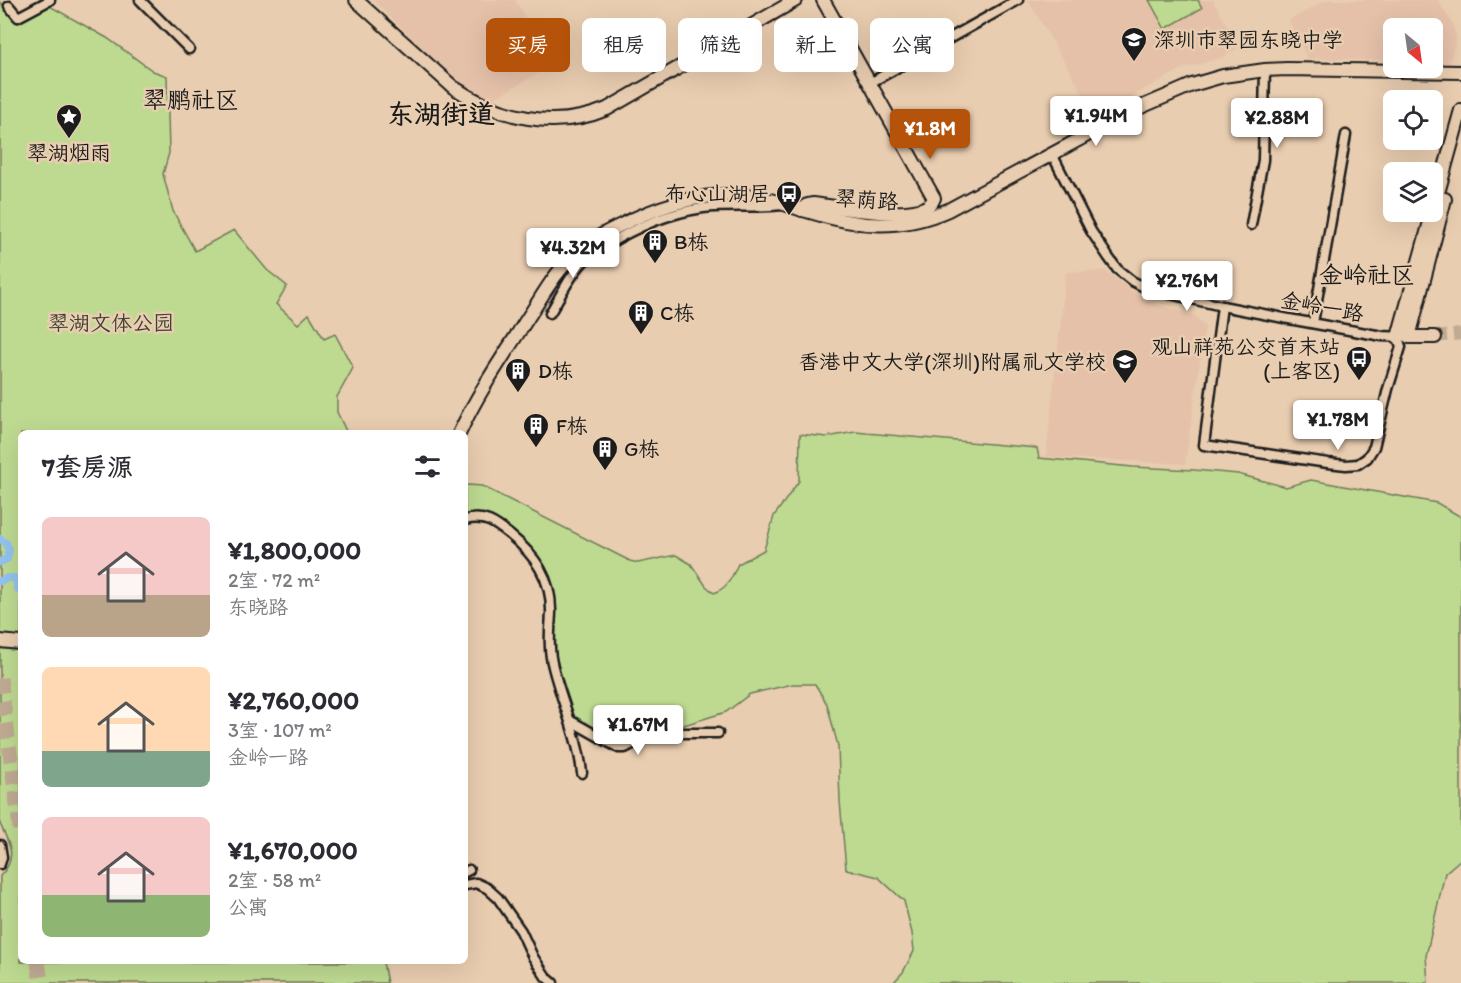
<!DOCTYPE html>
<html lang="zh">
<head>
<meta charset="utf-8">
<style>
	body { margin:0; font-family:Itim,"LXGW WenKai TC",sans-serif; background:#f7f7f7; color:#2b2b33; height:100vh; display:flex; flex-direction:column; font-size:22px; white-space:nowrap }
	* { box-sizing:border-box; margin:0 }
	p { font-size:20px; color:#7c7c81 }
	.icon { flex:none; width:33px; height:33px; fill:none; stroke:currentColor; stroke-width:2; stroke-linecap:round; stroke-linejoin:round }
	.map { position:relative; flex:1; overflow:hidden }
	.panel { position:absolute; left:18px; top:430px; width:450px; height:534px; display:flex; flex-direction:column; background:#fff; border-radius:9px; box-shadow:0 6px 24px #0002 }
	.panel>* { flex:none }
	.top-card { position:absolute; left:486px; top:18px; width:570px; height:54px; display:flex; gap:12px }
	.needle { width:39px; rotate:151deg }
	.buttons { position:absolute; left:1383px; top:18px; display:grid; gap:12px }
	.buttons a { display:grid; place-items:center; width:60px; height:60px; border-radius:9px; background:#fff; box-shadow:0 6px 24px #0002; font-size:30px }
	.price { position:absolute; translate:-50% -51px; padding:0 14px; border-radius:6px; background:#fff; color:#222; font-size:20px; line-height:39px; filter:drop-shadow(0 2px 3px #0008) }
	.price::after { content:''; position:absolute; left:50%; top:36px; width:18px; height:14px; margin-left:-9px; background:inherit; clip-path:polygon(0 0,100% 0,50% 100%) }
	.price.on { background:#b45309; color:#fff }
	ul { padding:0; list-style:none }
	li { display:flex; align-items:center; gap:18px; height:150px; padding:0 24px }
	li span { display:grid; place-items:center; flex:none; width:168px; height:120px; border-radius:9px; color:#555 }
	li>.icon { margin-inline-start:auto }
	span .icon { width:72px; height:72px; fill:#fffc; stroke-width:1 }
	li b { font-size:26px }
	h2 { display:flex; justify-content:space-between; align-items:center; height:72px; padding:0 24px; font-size:26px }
	.pill { padding:0 21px; border-radius:9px; background:#fff; box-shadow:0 6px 24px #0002; font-size:21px; line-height:54px }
	.pill.on { background:#b45309; color:#fff }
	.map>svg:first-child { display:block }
	.built { fill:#e5c1a9 }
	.green { fill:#beda91; stroke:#6d7b56; stroke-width:1.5 }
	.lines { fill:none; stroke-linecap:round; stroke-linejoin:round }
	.canal { stroke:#92c3ee; stroke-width:8 }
	.secondary-tunnel { stroke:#c0aa92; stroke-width:12; stroke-dasharray:12 6; stroke-linecap:butt }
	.highway-tunnel { stroke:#c0aa92; stroke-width:15; stroke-dasharray:15 8; stroke-linecap:butt }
	.street-casing { stroke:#1c1c1c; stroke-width:13 }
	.secondary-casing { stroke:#1c1c1c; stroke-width:16 }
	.street { stroke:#e9cdb0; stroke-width:8 }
	.secondary { stroke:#e9cdb0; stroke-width:12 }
	.labels { text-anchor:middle; stroke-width:5; stroke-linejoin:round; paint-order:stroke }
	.poi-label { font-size:21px; fill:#1c1c1c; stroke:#e9cdb0; text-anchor:start }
	.street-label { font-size:21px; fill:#1c1c1c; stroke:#e9cdb0 }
	.park-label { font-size:21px; fill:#3c4233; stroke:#e9cdb0 }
	.quarter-label { font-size:24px; fill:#1c1c1c; stroke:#e9cdb0 }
	.district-label { font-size:27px; font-weight:bold; fill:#1c1c1c; stroke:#e9cdb0 }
</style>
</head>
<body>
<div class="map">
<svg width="1461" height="983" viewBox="0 0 1461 983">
	<rect width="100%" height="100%" fill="#e9cdb0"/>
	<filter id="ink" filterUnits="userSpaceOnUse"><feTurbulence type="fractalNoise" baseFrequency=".0167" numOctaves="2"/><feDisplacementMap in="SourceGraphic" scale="12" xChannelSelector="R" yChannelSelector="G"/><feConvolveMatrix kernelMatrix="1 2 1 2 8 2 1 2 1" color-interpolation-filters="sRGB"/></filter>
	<g filter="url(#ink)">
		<!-- built -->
		<g class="built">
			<polygon points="373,0 515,0 553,65 489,101 468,89 423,49"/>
			<polygon points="1028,0 1213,0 1239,47 1224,57 1182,69 1096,116"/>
			<polygon points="1327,0 1438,0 1453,25 1456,39 1449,64 1433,63 1432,28 1394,28 1393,61 1307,58 1289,20"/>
			<polygon points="1105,271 1147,301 1195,316 1205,327 1185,464 1046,457 1066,272"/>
		</g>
		<!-- green -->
		<g class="green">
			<polygon points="1149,0 1198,0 1202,8 1165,29"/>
			<polygon points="0,2 19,21 48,5 107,38 153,71 167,76 169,153 163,174 173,211 195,251 234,230 267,270 287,286 276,304 298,324 309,314 324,339 335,334 353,368 337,397 337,412 347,433 21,434 21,637 0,634"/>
			<path d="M855 432 1037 448 1039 458 1133 467 1194 470 1238 474 1286 487 1311 480 1437 503 1461 517V859L1445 873 1426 956 1428 983H893L903 972 914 951 912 933 904 901 878 877 846 869 840 801 838 746 827 704 815 684H793L750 694 726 712 648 736 625 748 571 721 553 668 551 611 543 573 497 525 465 520V486L468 485 482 486 630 561 638 563 676 555 691 564 706 586 714 593C728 588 732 577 738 564L764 550 774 516 799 481 800 434 827 437Z"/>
			<path d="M0 648 21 651V962H383L387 983H0V876C18 859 10 844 0 824Z"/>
		</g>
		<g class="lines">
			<!-- canal -->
			<g class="canal">
				<polyline points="0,539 6,543 9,550 7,559 0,562"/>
				<polyline points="0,581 8,578 15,578 17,580 17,588 21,592"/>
			</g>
			<!-- secondary-tunnel -->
			<polyline class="secondary-tunnel" points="1435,337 1461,334"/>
			<!-- highway-tunnel -->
			<g class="highway-tunnel">
				<polyline points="0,678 21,835"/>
				<polyline points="38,962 41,983"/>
			</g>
			<defs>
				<g id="street">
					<polyline points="140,0 189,49"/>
					<polyline points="9,6 18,17 50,0"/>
					<polyline points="870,83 1018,0"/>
					<polyline points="1052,154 1091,231 1109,258 1117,269 1132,281 1148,289 1222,306 1289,319 1382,336 1402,337"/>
					<polyline points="1251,225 1263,160 1265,70"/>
					<polyline points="1222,306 1204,445 1328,463 1346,465 1358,464 1367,458 1374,447 1388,389 1401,347 1398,337"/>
					<path d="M550 313C560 297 572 271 586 259 591 254 598 250 605 246 634 228 669 213 703 208 729 205 756 208 782 205"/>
					<polyline points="1313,323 1346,135"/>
					<path d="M465 520C485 515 495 523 510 535 535 555 552 579 551 613 550 631 548 649 553 667 562 703 578 736 582 773"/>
					<polyline points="571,721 619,748 625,748 648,736 658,733 718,733"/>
					<polyline points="0,845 2,857 0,864"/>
					<polyline points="465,872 469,870"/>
					<polyline points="465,885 476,883 487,888 498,898 521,931 533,957 546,977 553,983"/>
				</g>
				<g id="secondary">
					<path d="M356 0 453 87C499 118 554 131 607 109L796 0"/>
					<path d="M802 210C805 205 807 205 813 204 835 206 926 225 934 198L823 0"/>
					<polyline points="1398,337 1461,110"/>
					<polyline points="1435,337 1409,337 1445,199"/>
					<path d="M459 434C478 392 505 354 529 316 543 295 556 271 575 254 588 243 602 234 617 227 661 204 712 188 762 198 778 201 794 208 810 212 857 227 901 231 948 210L1134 110 1169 95 1192 85 1223 76 1265 70 1287 69 1461 72"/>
					<polyline points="0,641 21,643"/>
				</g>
			</defs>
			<!-- street casing -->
			<use href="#street" class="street-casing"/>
			<!-- secondary casing -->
			<use href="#secondary" class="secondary-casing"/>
			<!-- street -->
			<use href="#street" class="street"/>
			<!-- secondary -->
			<use href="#secondary" class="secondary"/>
		</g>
	</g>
	<!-- icons -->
	<defs>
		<symbol id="school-pin" viewBox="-11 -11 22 30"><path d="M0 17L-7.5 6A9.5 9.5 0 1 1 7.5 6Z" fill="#1c1c1c" stroke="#e9cdb0"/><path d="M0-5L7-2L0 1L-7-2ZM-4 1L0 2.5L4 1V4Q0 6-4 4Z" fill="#fff"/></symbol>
		<symbol id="sight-pin" viewBox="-11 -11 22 30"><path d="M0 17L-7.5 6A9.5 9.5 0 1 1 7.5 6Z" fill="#1c1c1c" stroke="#e9cdb0"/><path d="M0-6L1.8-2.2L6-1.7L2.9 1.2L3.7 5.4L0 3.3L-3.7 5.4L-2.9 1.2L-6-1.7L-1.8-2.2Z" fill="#fff"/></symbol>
		<symbol id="bus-pin" viewBox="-11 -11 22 30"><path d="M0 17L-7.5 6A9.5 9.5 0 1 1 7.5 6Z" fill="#1c1c1c" stroke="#e9cdb0"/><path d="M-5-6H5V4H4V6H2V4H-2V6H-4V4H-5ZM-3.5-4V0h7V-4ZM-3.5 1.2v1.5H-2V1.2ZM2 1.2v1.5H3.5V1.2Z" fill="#fff"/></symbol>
		<symbol id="building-pin" viewBox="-11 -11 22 30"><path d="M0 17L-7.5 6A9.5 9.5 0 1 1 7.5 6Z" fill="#1c1c1c" stroke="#e9cdb0"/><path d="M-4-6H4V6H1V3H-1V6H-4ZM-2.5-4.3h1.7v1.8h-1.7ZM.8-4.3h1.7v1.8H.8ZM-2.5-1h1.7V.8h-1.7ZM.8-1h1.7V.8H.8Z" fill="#fff"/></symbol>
	</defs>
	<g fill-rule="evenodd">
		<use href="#school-pin" x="1119" y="25" width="30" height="40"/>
		<use href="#sight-pin" x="54" y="102" width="30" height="40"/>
		<use href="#bus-pin" x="774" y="179" width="30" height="40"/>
		<use href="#building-pin" x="640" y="227" width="30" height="40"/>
		<use href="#building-pin" x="626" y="298" width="30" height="40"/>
		<use href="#bus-pin" x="1344" y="344" width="30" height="40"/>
		<use href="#school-pin" x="1110" y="347" width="30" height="40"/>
		<use href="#building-pin" x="503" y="356" width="30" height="40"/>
		<use href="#building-pin" x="521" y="411" width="30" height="40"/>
		<use href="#building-pin" x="590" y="434" width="30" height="40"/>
	</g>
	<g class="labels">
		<!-- poi labels -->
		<g class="poi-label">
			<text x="1154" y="47">深圳市翠园东晓中学</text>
			<text x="69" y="160" text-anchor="middle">翠湖烟雨</text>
			<text x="770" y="201" text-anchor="end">布心山湖居</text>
			<text x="674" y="249">B栋</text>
			<text x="660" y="320">C栋</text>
			<text x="1340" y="354" text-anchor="end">观山祥苑公交首末站<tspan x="1340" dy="24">(上客区)</tspan></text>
			<text x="1106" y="369" text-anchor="end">香港中文大学(深圳)附属礼文学校</text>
			<text x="538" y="378">D栋</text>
			<text x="556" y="433">F栋</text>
			<text x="624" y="456">G栋</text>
		</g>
		<!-- street labels -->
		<g class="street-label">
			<text transform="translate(867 200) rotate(4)" y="7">翠荫路</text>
			<text transform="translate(1322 307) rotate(10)" y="7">金岭一路</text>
		</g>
		<!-- park labels -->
		<g class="park-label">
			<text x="111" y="330">翠湖文体公园</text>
		</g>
		<!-- quarter labels -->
		<g class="quarter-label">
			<text x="191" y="108">翠鹏社区</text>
			<text x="1367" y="283">金岭社区</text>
		</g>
		<!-- district labels -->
		<g class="district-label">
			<text x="441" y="123">东湖街道</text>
		</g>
	</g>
</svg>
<div class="buttons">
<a><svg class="needle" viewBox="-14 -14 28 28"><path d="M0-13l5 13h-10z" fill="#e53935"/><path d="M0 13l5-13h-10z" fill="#7c7c81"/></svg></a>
<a><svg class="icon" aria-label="locate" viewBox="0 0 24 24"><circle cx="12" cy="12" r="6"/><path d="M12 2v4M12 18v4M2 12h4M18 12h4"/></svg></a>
<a><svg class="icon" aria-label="layers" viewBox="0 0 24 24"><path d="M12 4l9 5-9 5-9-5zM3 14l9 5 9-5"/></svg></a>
</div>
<b class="price" style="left:1096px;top:147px">¥1.94M</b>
<b class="price" style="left:1277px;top:149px">¥2.88M</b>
<b class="price on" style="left:930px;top:160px">¥1.8M</b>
<b class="price" style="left:573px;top:279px">¥4.32M</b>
<b class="price" style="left:1187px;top:312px">¥2.76M</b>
<b class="price" style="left:1338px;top:451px">¥1.78M</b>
<b class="price" style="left:638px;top:756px">¥1.67M</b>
<div class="top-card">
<a class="pill on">买房</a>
<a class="pill">租房</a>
<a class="pill">筛选</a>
<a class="pill">新上</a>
<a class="pill">公寓</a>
</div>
<section class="panel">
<h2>7套房源<svg class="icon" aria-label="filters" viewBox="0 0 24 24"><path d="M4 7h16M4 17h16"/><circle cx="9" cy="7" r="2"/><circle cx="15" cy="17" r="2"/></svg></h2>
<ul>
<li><span style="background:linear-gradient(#f6c9c9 65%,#b9a48a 0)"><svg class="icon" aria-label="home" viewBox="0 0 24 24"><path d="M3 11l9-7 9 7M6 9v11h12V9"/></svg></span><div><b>¥1,800,000</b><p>2室 · 72 m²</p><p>东晓路</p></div></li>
<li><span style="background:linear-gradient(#ffd9b3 70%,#7fa58c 0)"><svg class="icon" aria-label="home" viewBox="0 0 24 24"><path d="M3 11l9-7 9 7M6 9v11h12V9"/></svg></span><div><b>¥2,760,000</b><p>3室 · 107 m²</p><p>金岭一路</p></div></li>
<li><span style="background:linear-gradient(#f6c9c9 65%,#8fb573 0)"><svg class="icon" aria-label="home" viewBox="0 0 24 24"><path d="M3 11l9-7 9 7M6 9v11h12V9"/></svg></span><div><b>¥1,670,000</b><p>2室 · 58 m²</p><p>公寓</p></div></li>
</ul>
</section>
</div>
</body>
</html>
